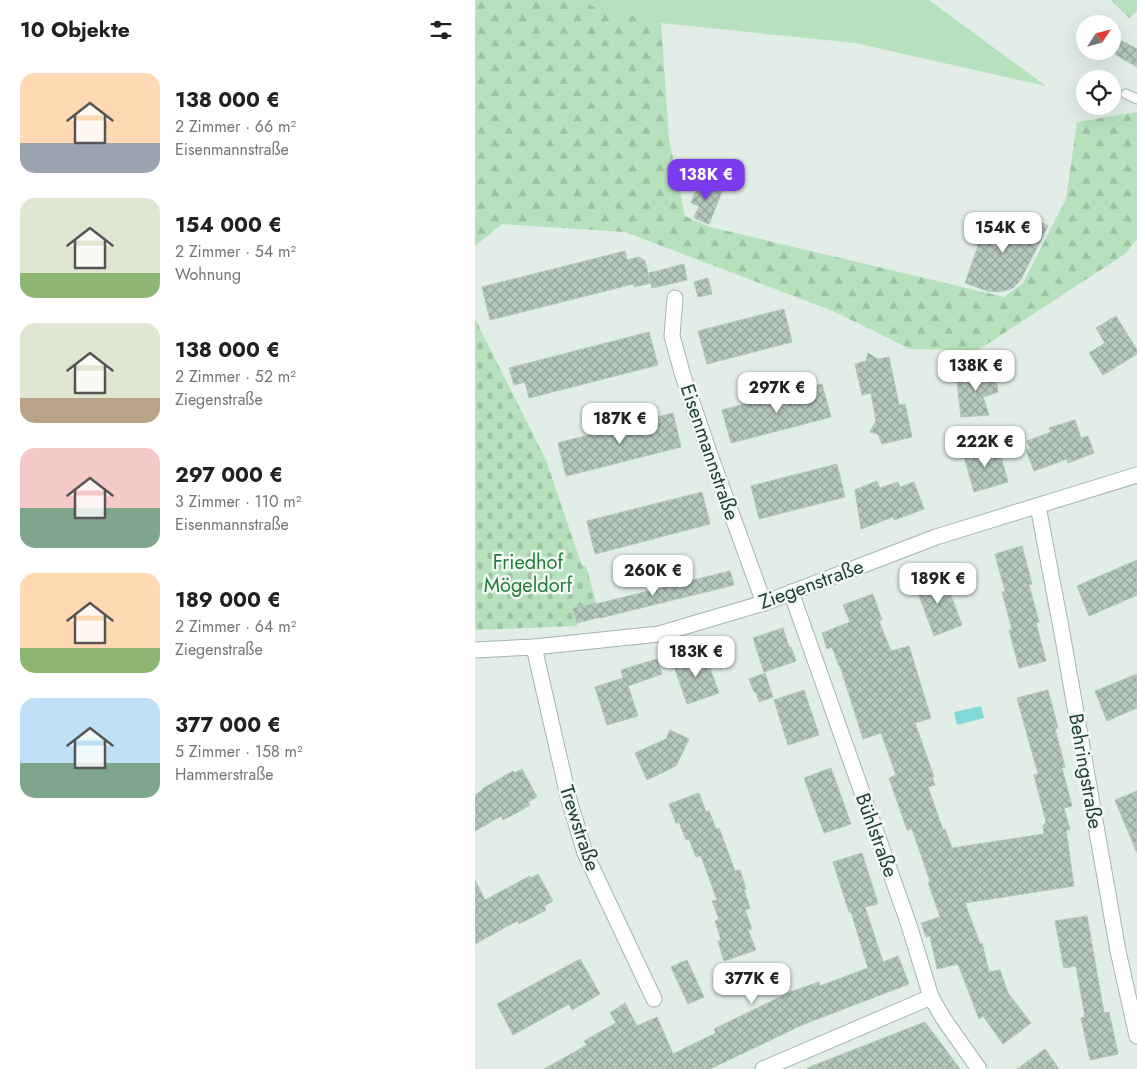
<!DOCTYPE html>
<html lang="de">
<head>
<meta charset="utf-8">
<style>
	body { margin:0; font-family:Jost,sans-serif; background:#f2f2f2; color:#202124; height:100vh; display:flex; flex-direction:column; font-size:19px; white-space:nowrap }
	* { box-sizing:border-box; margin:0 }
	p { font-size:16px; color:#757577 }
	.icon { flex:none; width:28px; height:28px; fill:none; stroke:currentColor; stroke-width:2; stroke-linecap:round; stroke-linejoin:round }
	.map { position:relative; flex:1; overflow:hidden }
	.sheet { display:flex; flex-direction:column; background:#fff; width:475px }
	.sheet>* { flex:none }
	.needle { width:32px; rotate:54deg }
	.tools { position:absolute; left:601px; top:15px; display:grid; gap:10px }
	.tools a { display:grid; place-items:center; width:45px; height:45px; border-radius:50%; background:#fff; box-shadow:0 5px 20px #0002; font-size:25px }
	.price { position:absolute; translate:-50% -42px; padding:0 11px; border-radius:10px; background:#fff; color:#222; font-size:16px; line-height:32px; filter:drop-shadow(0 1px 2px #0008) }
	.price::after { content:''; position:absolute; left:50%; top:30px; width:15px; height:11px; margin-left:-8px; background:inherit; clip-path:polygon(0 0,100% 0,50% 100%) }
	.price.current { background:#7c3aed; color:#fff }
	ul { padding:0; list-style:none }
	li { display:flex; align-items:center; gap:15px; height:125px; padding:0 20px }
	li span { display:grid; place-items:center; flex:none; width:140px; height:100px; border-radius:15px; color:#555 }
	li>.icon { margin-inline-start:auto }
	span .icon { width:60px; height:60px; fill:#fffc; stroke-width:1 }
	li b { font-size:21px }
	h2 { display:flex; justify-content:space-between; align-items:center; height:60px; padding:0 20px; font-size:21px }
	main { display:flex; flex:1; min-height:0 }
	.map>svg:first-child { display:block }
	.green { fill:#b7e1bc }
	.forest { fill:url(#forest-firs) }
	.cemetery { fill:url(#cemetery-stones) }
	.water { fill:#82d9d9 }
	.building { fill:url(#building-cross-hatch); stroke:#b2c8bb }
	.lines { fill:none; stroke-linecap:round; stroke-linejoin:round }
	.service-casing { stroke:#a3b6ac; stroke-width:11 }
	.minor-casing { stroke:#a3b6ac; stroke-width:17 }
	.service { stroke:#fff; stroke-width:9 }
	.minor { stroke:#fff; stroke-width:15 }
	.labels { text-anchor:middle; stroke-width:5; stroke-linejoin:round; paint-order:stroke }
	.street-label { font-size:20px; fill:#1f4032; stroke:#f2f9f4 }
	.park-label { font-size:20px; fill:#247c38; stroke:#f2f9f4 }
</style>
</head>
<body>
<main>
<section class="sheet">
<h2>10 Objekte<svg class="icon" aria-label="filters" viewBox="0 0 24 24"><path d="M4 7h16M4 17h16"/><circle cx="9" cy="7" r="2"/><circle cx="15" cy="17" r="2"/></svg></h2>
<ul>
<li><span style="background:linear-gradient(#ffd9b3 70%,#9aa5b1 0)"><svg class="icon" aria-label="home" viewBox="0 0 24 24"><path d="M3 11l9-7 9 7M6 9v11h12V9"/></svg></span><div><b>138 000 €</b><p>2 Zimmer · 66 m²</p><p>Eisenmannstraße</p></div></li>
<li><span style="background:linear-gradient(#dfe7d0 75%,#8fb573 0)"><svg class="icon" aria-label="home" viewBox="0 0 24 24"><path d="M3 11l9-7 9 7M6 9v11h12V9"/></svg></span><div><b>154 000 €</b><p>2 Zimmer · 54 m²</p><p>Wohnung</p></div></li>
<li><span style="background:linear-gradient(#dfe7d0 75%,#b9a48a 0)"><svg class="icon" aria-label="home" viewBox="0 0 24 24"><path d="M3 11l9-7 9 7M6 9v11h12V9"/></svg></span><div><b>138 000 €</b><p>2 Zimmer · 52 m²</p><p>Ziegenstraße</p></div></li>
<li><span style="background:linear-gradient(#f6c9c9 60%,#7fa58c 0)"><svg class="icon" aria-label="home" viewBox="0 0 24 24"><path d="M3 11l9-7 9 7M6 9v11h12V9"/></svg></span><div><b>297 000 €</b><p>3 Zimmer · 110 m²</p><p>Eisenmannstraße</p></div></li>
<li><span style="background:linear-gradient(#ffd9b3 75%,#8fb573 0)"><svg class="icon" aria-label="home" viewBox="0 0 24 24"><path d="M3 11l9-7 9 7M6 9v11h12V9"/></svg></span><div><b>189 000 €</b><p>2 Zimmer · 64 m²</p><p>Ziegenstraße</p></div></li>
<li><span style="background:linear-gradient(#bfe0f5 65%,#7fa58c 0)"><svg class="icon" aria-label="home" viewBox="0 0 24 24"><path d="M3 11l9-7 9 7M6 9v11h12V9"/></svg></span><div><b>377 000 €</b><p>5 Zimmer · 158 m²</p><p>Hammerstraße</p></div></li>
</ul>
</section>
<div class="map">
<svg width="662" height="1069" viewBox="0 0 662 1069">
	<defs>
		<pattern id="forest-firs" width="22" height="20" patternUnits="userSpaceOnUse" patternTransform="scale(1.25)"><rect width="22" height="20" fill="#b7e1bc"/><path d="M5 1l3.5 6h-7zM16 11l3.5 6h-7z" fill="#9dc2a2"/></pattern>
		<pattern id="cemetery-stones" width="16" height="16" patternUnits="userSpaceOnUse" patternTransform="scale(1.25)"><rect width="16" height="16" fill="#b7e1bc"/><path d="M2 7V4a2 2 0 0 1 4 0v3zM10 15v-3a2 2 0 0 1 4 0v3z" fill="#9dc2a2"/></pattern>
		<pattern id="building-cross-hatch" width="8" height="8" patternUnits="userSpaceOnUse" patternTransform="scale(1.25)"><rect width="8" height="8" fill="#b6c8be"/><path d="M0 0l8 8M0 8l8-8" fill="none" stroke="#93a49b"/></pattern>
	</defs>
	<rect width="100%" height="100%" fill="#e1ede6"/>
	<!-- green -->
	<polygon class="green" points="0,0 454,0 571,86 380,43 186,23 0,32"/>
	<!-- forest -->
	<g class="forest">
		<polygon points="0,0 93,0 186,23 194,139 210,216 235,227 529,297 548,283 591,199 602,122 662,112 662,239 650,254 503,350 435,349 358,311 150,232 27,224 0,246"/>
		<polygon points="636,0 662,0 662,11 654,18"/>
	</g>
	<!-- cemetery -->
	<polygon class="cemetery" points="0,319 71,460 107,566 111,566 125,617 102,623 102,626 0,630"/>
	<!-- water -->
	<polygon class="water" points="506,706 509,718 482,725 479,712"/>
	<!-- building -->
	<g class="building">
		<polygon points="638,36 662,49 662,67 638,53"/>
		<polygon points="225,180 248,189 234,224 219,218 224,206 216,203"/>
		<polygon points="526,213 528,222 542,234 557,218 573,226 545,281 538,288 525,292 513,291 490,283 503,246 497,243 512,219"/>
		<polygon points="150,251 152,260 164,257 170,261 175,281 174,273 209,264 212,280 177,288 176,283 159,287 158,284 15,320 7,287"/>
		<polygon points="233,278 237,294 223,297 219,282"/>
		<polygon points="309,309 317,342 232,364 223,331"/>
		<polygon points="641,316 662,350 662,354 628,375 614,353 630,343 621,328"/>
		<polygon points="174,332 183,365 54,398 50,382 39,385 34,368"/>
		<polygon points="393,353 403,359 414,357 424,405 430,404 437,437 407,444 403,434 395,432 401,421 396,393 387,395 380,364 391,361"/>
		<polygon points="520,369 523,392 508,397 514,415 486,417 481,374"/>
		<polygon points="347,384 356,417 256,443 247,410"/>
		<polygon points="198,413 206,447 91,476 83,443"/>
		<polygon points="600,420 606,438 613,436 619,453 593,463 592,459 559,471 551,450 555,449 552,441 576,432 574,428"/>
		<polygon points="522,443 533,482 499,492 488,453"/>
		<polygon points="362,464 370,497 284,519 276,486"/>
		<polygon points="402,481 405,488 423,482 425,487 439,482 449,509 419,520 418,517 386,529 380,490"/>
		<polygon points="227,492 235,524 120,554 112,521"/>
		<polygon points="547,546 557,584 554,585 564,622 561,623 571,661 544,668 534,630 537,630 527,592 530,591 520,554"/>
		<polygon points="662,560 662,595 614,616 602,586"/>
		<polygon points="255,571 259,585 125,618 125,617 102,623 98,608 121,603 121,604"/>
		<polygon points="468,575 487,625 459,636 440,585"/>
		<polygon points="398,594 407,620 404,621 416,651 434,646 456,718 440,723 459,777 457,777 460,785 453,787 468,830 470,829 477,848 569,834 568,826 571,822 559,775 563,774 542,698 573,690 583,728 580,729 590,767 587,768 597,806 589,808 595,830 591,830 599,886 490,903 505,944 507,943 514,972 525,970 533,993 556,1023 528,1044 508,1016 504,1019 483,964 462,969 455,936 451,937 446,923 465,917 453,882 455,881 437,829 432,830 414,778 421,775 406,733 388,739 365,666 364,666 357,647 352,649 347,633 375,622 368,605"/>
		<polygon points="308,628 314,647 316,647 321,661 289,672 278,638"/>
		<polygon points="229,652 244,693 212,704 198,663"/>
		<polygon points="182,659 187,674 153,686 163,716 132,725 120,687 148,678 146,670"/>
		<polygon points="290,673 298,697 284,702 281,692 279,692 274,679"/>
		<polygon points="662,674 662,708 632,721 620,691"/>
		<polygon points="329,690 344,735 313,745 299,700"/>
		<polygon points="195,730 214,739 201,766 172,780 160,753 191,739"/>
		<polygon points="356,768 376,824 349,833 329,778"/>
		<polygon points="47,769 62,797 53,802 55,805 45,811 28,820 26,816 0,831 0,795 8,790 7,789 38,771 40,773"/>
		<polygon points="662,791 662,853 640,800"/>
		<polygon points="224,793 231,812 234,811 241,829 244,828 260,871 265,870 271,889 269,890 275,908 270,910 277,929 273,930 281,950 249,961 243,941 246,940 240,921 244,919 237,901 242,900 226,856 221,857 214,839 211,840 204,822 201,823 194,804"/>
		<polygon points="387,853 403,904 390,907 408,962 423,956 434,984 327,1025 235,1069 69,1069 112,1045 109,1041 141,1023 135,1013 150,1003 162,1026 182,1017 198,1054 241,1033 239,1029 315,992 344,982 345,986 393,968 376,912 374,912 358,862"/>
		<polygon points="63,874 78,901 69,906 71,910 44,924 42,921 0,944 0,880 10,900 55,876 56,878"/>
		<polygon points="612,916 629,1013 634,1012 643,1054 615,1060 606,1018 610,1017 601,966 589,968 580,921"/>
		<polygon points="105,959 125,994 97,1010 94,1004 38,1035 22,1004"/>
		<polygon points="212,960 229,997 213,1004 196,967"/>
		<polygon points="450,1022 485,1069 332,1069 332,1068"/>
		<polygon points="570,1049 584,1069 542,1069"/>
	</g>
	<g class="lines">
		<defs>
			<polyline id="service" points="651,94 662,99"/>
			<g id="minor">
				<polyline points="200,298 197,336 208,376 235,455 289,603"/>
				<polyline points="563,506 587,633 643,951 662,1036"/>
				<polyline points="316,592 434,925 456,997 468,1018 504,1069"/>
				<polyline points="59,647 94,800 110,853 179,999"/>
				<polyline points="0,650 59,647 184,634 289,603 461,537 662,475"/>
				<polyline points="288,1069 456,997"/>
			</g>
		</defs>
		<!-- service casing -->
		<use href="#service" class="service-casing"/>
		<!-- minor casing -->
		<use href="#minor" class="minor-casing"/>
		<!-- service -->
		<use href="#service" class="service"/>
		<!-- minor -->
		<use href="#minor" class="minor"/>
	</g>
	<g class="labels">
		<!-- street labels -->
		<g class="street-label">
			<text transform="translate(235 452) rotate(71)" y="7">Eisenmannstraße</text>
			<text transform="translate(336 584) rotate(-20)" y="7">Ziegenstraße</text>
			<text transform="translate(611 771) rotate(80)" y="7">Behringstraße</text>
			<text transform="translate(105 828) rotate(72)" y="7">Trewstraße</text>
			<text transform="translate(402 835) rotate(70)" y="7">Bühlstraße</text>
		</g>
		<!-- park labels -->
		<g class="park-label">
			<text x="53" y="569">Friedhof<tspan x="53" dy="23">Mögeldorf</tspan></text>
		</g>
	</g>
</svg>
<div class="tools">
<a><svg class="needle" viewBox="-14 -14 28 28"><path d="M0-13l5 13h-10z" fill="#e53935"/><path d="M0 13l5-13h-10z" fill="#757577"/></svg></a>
<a><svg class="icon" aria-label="locate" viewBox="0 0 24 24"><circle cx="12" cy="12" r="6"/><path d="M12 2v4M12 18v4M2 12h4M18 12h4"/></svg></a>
</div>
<b class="price current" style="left:231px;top:201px">138K €</b>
<b class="price" style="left:528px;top:254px">154K €</b>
<b class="price" style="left:501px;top:392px">138K €</b>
<b class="price" style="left:302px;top:414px">297K €</b>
<b class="price" style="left:145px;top:445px">187K €</b>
<b class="price" style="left:510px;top:468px">222K €</b>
<b class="price" style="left:178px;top:597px">260K €</b>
<b class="price" style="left:463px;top:605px">189K €</b>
<b class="price" style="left:221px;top:678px">183K €</b>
<b class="price" style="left:277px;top:1005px">377K €</b>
</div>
</main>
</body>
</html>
